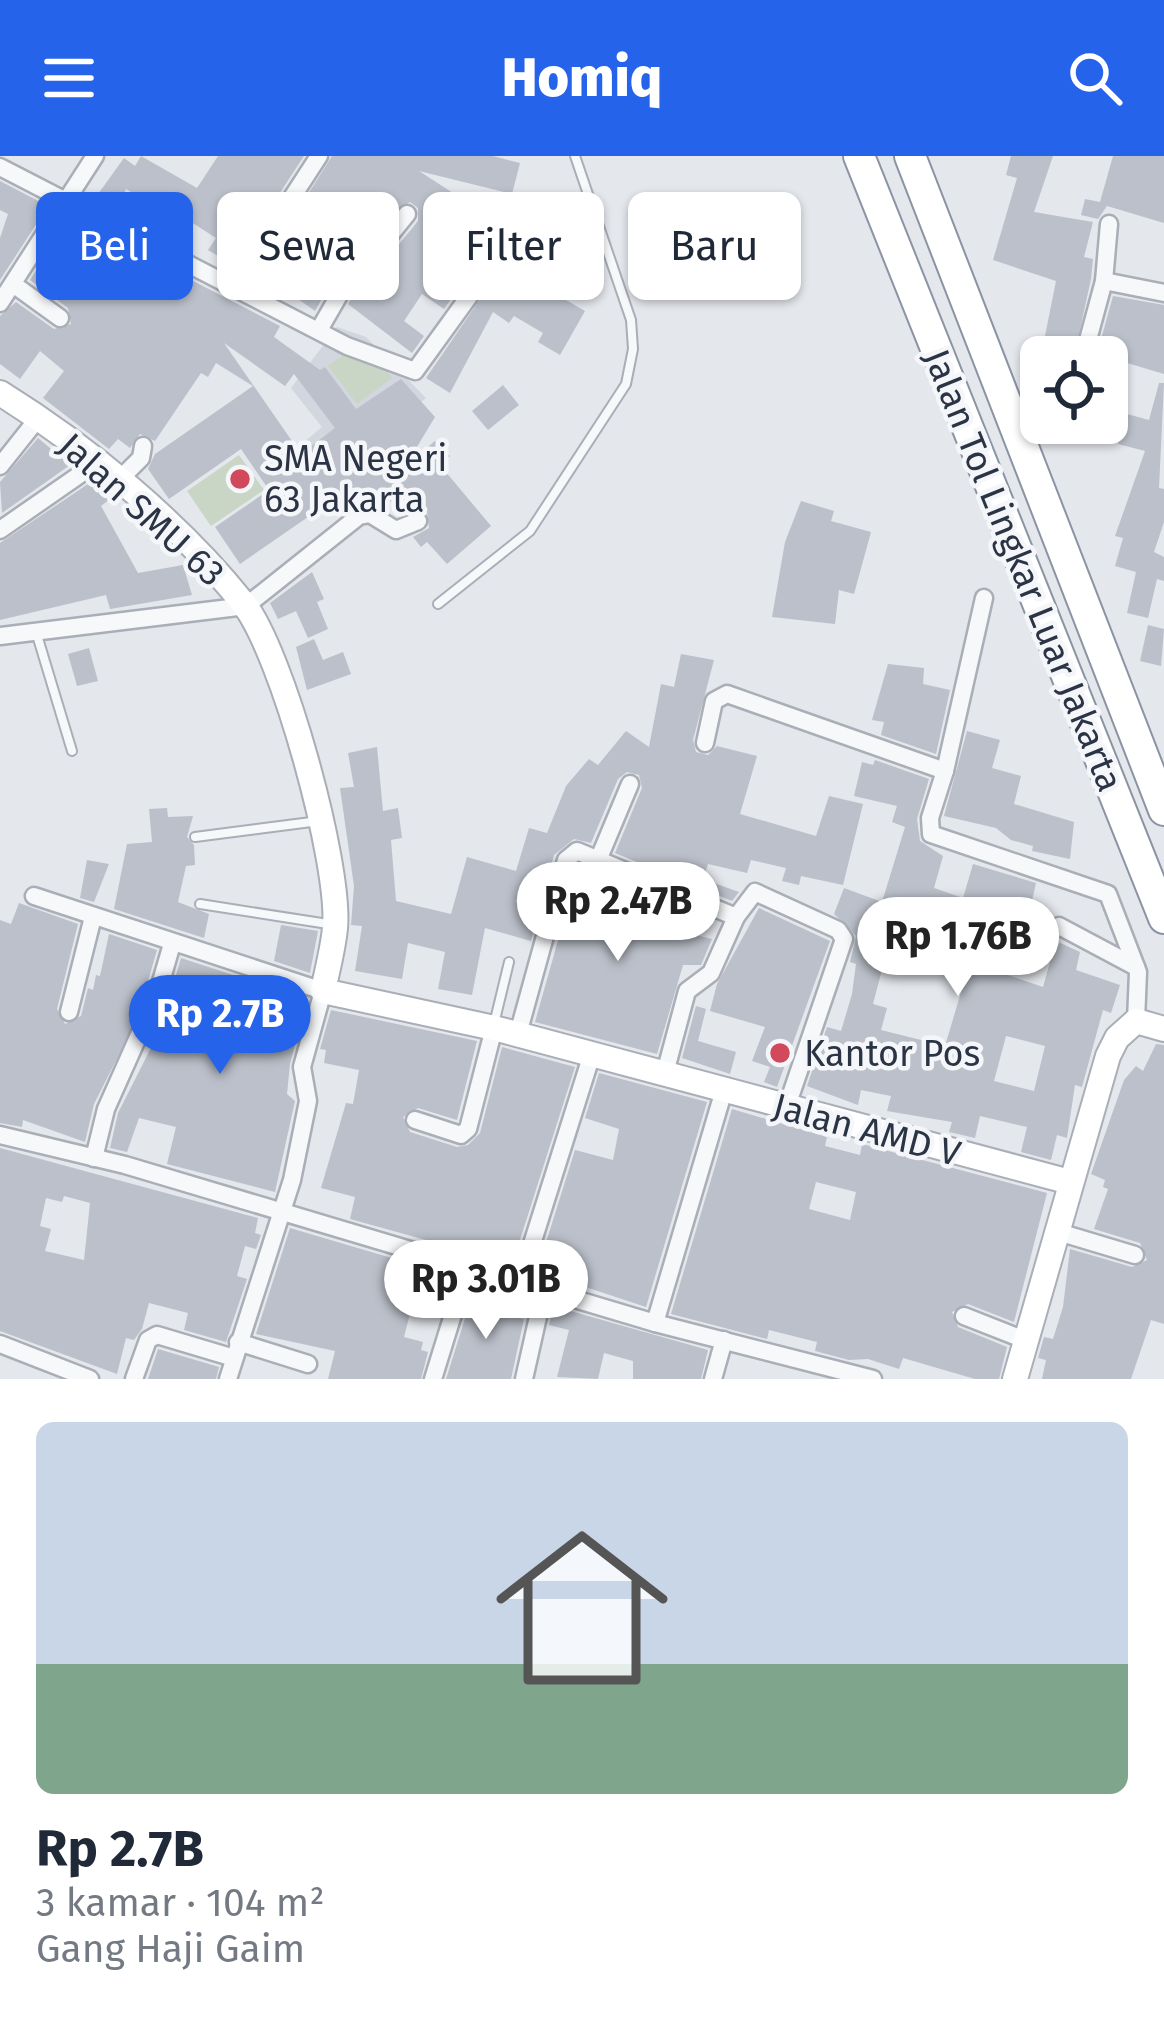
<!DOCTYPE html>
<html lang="id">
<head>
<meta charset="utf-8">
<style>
	body { margin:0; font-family:"Fira Sans",sans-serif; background:#f2f2f3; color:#1f2937; height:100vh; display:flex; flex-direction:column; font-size:45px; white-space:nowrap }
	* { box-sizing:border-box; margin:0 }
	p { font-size:39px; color:#747a83 }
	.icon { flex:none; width:66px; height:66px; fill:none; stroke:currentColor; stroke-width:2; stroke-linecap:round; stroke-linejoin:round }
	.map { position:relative; height:1223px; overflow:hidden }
	.side { display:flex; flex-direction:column; background:#fff; flex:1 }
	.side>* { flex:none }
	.banner { position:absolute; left:36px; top:36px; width:1092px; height:108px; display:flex; gap:24px }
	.controls { position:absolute; left:1020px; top:180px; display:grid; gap:24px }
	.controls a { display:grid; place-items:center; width:108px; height:108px; border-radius:18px; background:#fff; box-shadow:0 3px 9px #0004; font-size:60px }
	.price { position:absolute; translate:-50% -102px; padding:0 27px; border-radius:42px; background:#fff; color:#222; font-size:39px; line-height:78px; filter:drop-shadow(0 3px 6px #0008) }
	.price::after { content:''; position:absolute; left:50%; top:72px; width:36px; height:27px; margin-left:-18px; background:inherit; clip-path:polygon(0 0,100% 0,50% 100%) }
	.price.on { background:#2563eb; color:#fff }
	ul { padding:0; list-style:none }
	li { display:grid; align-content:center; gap:24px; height:636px; padding:0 36px }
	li+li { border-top:3px solid #e0e1e3 }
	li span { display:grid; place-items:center; height:372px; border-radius:18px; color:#555 }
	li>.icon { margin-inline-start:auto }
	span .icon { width:216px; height:216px; fill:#fffc; stroke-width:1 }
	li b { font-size:51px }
	.pill { padding:0 42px; border-radius:18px; background:#fff; box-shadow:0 3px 9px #0004; font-size:42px; line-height:108px }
	.pill.on { background:#2563eb; color:#fff }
	header { display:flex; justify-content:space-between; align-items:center; height:156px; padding:0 36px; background:#2563eb; color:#fff; font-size:54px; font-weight:800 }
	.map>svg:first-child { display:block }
	.built { fill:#d2d6de }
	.green { fill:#c9d6c5 }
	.building { fill:#bbc0ca; fill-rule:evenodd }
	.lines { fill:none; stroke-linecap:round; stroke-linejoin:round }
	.lane-casing { stroke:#a9aeb7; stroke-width:12 }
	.street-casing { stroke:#a9aeb7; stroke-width:21 }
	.secondary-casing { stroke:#a9aeb7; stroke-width:28 }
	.highway-casing { stroke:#8b94a3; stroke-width:34 }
	.lane { stroke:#f7f8fa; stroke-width:8 }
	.street { stroke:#f7f8fa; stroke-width:16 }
	.secondary { stroke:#fff; stroke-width:24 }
	.highway { stroke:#fff; stroke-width:30 }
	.poi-dot { fill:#d1495b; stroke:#f4f6f9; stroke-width:4.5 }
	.labels { text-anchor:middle; stroke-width:9; stroke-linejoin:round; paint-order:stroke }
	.poi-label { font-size:36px; fill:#2b3445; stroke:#f4f6f9; text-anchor:start }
	.street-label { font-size:36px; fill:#2b3445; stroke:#f4f6f9 }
</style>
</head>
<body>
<header><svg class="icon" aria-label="menu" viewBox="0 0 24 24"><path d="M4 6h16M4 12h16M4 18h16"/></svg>Homiq<svg class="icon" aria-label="search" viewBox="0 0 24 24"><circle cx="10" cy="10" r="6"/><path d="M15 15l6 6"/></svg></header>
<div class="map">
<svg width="1164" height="1223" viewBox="0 0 1164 1223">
	<rect width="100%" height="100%" fill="#e4e7ec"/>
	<!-- built -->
	<polygon class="built" points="337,171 366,181 426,242 323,324 298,291 322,271 291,232"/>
	<!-- green -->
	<g class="green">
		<polygon points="363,184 392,222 357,248 328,210"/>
		<polygon points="239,299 264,334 211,370 187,335"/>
	</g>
	<!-- building -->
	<g class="building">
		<polygon points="141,0 197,32 218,0 304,0 233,109 208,94 216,82 174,55 171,60 126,33 116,56 93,45 124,2 135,10"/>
		<polygon points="332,0 493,0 520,7 512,38 419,15 504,70 497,98 537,36 551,46 545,54 570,69 559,88 581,101 559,140 585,155 560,199 538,186 543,177 514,160 509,167 493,156 450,237 426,222 483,139 478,129 438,101 426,105 423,117 452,142 444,153 422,138 404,165 424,180 412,197 348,148 373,106 395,93 418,65 418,52 410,46 392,57 368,41 356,60 346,53 329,78 351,92 315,155 271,124 260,114"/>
		<polygon points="1011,0 1053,0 1034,56 1093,66 1084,101 1093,103 1091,123 1074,201 1048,201 1053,182 1045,180 1056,125 993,104 1017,22 1006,19"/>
		<polygon points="1113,0 1164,0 1164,67 1107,50 1098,63 1081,59 1085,43 1100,46"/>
		<polygon points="0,25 48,50 0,124 0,82 8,58 0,54"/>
		<path d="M81 67 280 170 274 181 320 214 325 211 356 253 401 223 435 261 406 309 435 285 450 300 440 309 491 370 447 408 427 386 421 391 413 381 429 372 427 356 401 358 384 337 359 347 350 332 240 408 215 371 269 334 241 293 169 343 148 313 155 298 253 230 216 207 208 221 201 217 155 285 140 278 130 292 118 283 109 293 43 242 64 215 40 195 20 223 0 208V160L16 146 54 173 71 168 68 152 30 124 56 83 68 90ZM224 187 285 230 294 218 335 272 301 298Z"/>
		<polygon points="1113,140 1164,149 1164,218 1097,198"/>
		<polygon points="1159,227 1164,227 1159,332 1164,333 1164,366 1154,396 1164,401 1164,425 1157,423 1148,462 1127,457 1136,416 1115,410 1123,382 1115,380 1145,295 1118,288 1127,258 1149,264"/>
		<polygon points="503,229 519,249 488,274 472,255"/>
		<polygon points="38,282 70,309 2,357 0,326"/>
		<polygon points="94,324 114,340 101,350 138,417 183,409 192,439 110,453 106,439 0,464 0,387"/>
		<polygon points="801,345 834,355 831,365 871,376 854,438 839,434 835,468 772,461 785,386"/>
		<polygon points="312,416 324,443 317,446 328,473 308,482 296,455 278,463 270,447"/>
		<polygon points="1148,469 1164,473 1161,510 1140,505"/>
		<polygon points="314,483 323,504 343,496 351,518 307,534 296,491"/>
		<polygon points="89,492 98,525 77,530 68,498"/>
		<polygon points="681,498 714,504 693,584 696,596 708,599 717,590 757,600 740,658 816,680 829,640 863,648 843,729 801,720 799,729 782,725 786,712 751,704 747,717 708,708 703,723 739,736 732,745 615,697 642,632 639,619 627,616 618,623 591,687 574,683 554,699 531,785 485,772 472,839 438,833 445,796 408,787 402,823 355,815 362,770 351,769 354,730 340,632 354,631 348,597 377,591 383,655 398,652 402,682 391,684 396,745 451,758 467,701 516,715 529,672 547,677 566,630 589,603 598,609 626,575 649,591 661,528 674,531"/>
		<polygon points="888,508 924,512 923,528 950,534 936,598 881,579 884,566 872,564"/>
		<polygon points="967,575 1000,584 992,612 1021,620 1014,648 1074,666 1070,703 1032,695 1033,690 1011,684 996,672 944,660"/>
		<path d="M875 604 929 623 917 663 920 685 943 700 934 732 963 742 973 708 1036 727 1029 758 986 743 966 808 913 795 907 817 883 810 873 848 887 852 881 874 945 890 970 806 1043 831 1056 785 1080 796 1076 814 1120 829 1111 857 1103 854 1082 931 1075 929 1067 982 1057 979 1051 1004 1021 996 1027 971 980 960 975 982 949 976 952 966 887 955 891 940 861 934 858 949 807 930 827 871 841 875 852 838 856 808 850 806 856 780 834 758 844 732 882 746 905 671 892 666 897 650 854 640 862 606 873 609ZM1006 880 1045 890 1034 935 994 925Z"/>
		<polygon points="167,652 168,661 193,660 187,681 194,689 195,709 186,710 178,746 209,758 204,782 114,753 127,688 152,686 149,653"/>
		<polygon points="87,704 109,708 94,746 80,742"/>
		<polygon points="579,710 688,755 683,776 712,783 701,809 683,809 657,898 535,866"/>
		<polygon points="19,747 78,768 57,853 65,868 81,860 88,832 93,834 96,819 100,820 109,778 157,794 137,863 94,948 85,986 23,964 22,971 0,967 0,764 11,768"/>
		<polygon points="759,752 830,785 777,931 764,926 770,911 752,905 765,871 710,855 717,828"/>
		<polygon points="281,769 318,775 310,817 274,805"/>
		<polygon points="181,802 307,843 290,908 287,938 295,945 275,1036 167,1008 176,971 139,962 127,996 110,992 118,957 160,874"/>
		<polygon points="696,850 706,853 698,885 736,896 730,918 682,902"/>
		<polygon points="331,854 477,885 457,964 418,952 403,961 410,976 457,991 468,989 480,977 502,891 575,911 512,1109 507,1108 512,1091 485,1084 480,1099 350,1063 355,1041 321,1032 346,947 353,948 359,914 324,907 326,894 320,893"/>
		<polygon points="1156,888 1164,889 1164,1168 1151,1164 1131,1223 1042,1223 1046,1204 1038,1202 1044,1181 1053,1183 1063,1151 1070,1093 1132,1111 1147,1104 1140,1087 1094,1073 1108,1033 1103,1031 1105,1024 1091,1018 1124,924 1136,910 1143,915"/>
		<polygon points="599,917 707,946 646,1151 537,1115 575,994 613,1004 619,973 585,962"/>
		<path d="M732 953 827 981 825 990 860 999 862 988 1047 1037 1014 1166 968 1148 952 1156 958 1171 1007 1191 999 1223H975L903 1202 899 1213 868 1203 849 1204 815 1195 817 1186 769 1174 767 1183 671 1158ZM816 1026 856 1036 850 1064 809 1053Z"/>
		<path d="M0 992 258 1062 255 1077 261 1079 256 1093 245 1090 237 1120 247 1123 226 1186 184 1174 188 1157 149 1147 142 1173 134 1184 126 1182 117 1218 0 1175ZM64 1040 90 1047 84 1104 45 1095 51 1073 40 1070 46 1042 62 1046Z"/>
		<polygon points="290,1072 422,1111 404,1181 423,1186 421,1194 428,1196 421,1223 328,1223 335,1195 256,1178"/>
		<polygon points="473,1137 502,1144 499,1158 524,1163 511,1223 446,1223"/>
		<polygon points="553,1150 708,1194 701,1223 633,1223 633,1205 604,1197 598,1223 557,1221 569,1174 549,1169"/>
		<polygon points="158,1193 219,1211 216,1223 148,1223"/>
	</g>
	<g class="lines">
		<defs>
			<g id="lane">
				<polyline points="438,448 530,375 626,228 633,193 631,164 575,0"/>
				<polyline points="37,479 72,595"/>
				<polyline points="195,681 319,665"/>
				<polyline points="200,748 328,768"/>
				<polyline points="494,868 509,806"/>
			</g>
			<g id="street">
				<polyline points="0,11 347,190 415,215 470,139 435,113"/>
				<polyline points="1104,125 1109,68"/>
				<polyline points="13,128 60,162"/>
				<polyline points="235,129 319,0"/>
				<polyline points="0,147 95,0"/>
				<polyline points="319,174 365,94 386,84 407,58"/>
				<polyline points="1085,195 1104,125 1164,137"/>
				<polyline points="0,310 39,261"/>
				<polyline points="117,326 141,302 143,290"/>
				<polyline points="0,374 95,308"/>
				<polyline points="0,480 246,450 359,360 370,358 396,374 418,365"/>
				<polyline points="705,587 714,545 727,538 945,615 930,662 931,678 1108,738 1138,816 1136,865"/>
				<polyline points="945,615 984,442"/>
				<polyline points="599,702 630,628"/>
				<polyline points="34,740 323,835 302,911 308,945 292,1024 228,1223"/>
				<polyline points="736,761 755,736 838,774 844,783 786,953"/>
				<polyline points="1059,770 1136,811"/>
				<polyline points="69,856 93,761"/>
				<polyline points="518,878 566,704 577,695 736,761 711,817 687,835 665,917"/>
				<polyline points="415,964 461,979 468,973 494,872"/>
				<polyline points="0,979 125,1009 655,1167 873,1223"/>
				<polyline points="94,1002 106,953 139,879 148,870 172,788"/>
				<polyline points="1055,1075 1135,1099"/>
				<polyline points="520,1126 592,898"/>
				<polyline points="964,1160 1025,1184"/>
				<polyline points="655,1167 724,934"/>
				<polyline points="238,1186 308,1208"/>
				<polyline points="0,1188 90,1223"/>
				<polyline points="134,1223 148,1184 157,1179 234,1202"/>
				<polyline points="433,1223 468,1110"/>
				<polyline points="524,1223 544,1134"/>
				<polyline points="713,1223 724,1184"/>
			</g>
			<g id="secondary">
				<path d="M0 237C87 291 179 367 243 447 282 495 341 709 335 772 333 793 327 815 323 835L494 872 1070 1026"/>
				<polyline points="1015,1223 1108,900 1117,882 1136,865 1164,873"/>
			</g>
			<g id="highway">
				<polyline points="859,0 1164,762"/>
				<polyline points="910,0 1164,654"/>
			</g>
		</defs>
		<!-- lane casing -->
		<use href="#lane" class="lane-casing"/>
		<!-- street casing -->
		<use href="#street" class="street-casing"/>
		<!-- secondary casing -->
		<use href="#secondary" class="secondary-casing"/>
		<!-- highway casing -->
		<use href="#highway" class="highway-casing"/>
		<!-- lane -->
		<use href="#lane" class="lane"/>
		<!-- street -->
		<use href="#street" class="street"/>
		<!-- secondary -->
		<use href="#secondary" class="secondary"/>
		<!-- highway -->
		<use href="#highway" class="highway"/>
	</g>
	<!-- markers -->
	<g class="poi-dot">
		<circle cx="240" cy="323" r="12"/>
		<circle cx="780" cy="897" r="12"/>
	</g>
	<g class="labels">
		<!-- poi labels -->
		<g class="poi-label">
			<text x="264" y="315">SMA Negeri<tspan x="264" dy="41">63 Jakarta</tspan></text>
			<text x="804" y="910">Kantor Pos</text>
		</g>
		<!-- street labels -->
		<g class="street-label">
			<text transform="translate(142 353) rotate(42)" y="13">Jalan SMU 63</text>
			<text transform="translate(1024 414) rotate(68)" y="13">Jalan Tol Lingkar Luar Jakarta</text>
			<text transform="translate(867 973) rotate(15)" y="13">Jalan AMD V</text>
		</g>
	</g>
</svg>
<div class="controls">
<a><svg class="icon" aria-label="locate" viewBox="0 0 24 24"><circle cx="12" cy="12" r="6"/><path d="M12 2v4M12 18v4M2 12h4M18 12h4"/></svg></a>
</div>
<b class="price" style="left:618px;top:808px">Rp 2.47B</b>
<b class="price" style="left:958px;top:843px">Rp 1.76B</b>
<b class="price on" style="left:220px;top:921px">Rp 2.7B</b>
<b class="price" style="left:486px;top:1186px">Rp 3.01B</b>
<div class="banner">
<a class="pill on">Beli</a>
<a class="pill">Sewa</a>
<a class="pill">Filter</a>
<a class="pill">Baru</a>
</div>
</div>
<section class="side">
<ul>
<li><span style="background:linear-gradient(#c9d6e8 65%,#7fa58c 0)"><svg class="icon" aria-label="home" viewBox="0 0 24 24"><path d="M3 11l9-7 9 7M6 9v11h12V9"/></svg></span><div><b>Rp 2.7B</b><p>3 kamar · 104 m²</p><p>Gang Haji Gaim</p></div></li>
</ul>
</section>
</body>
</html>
